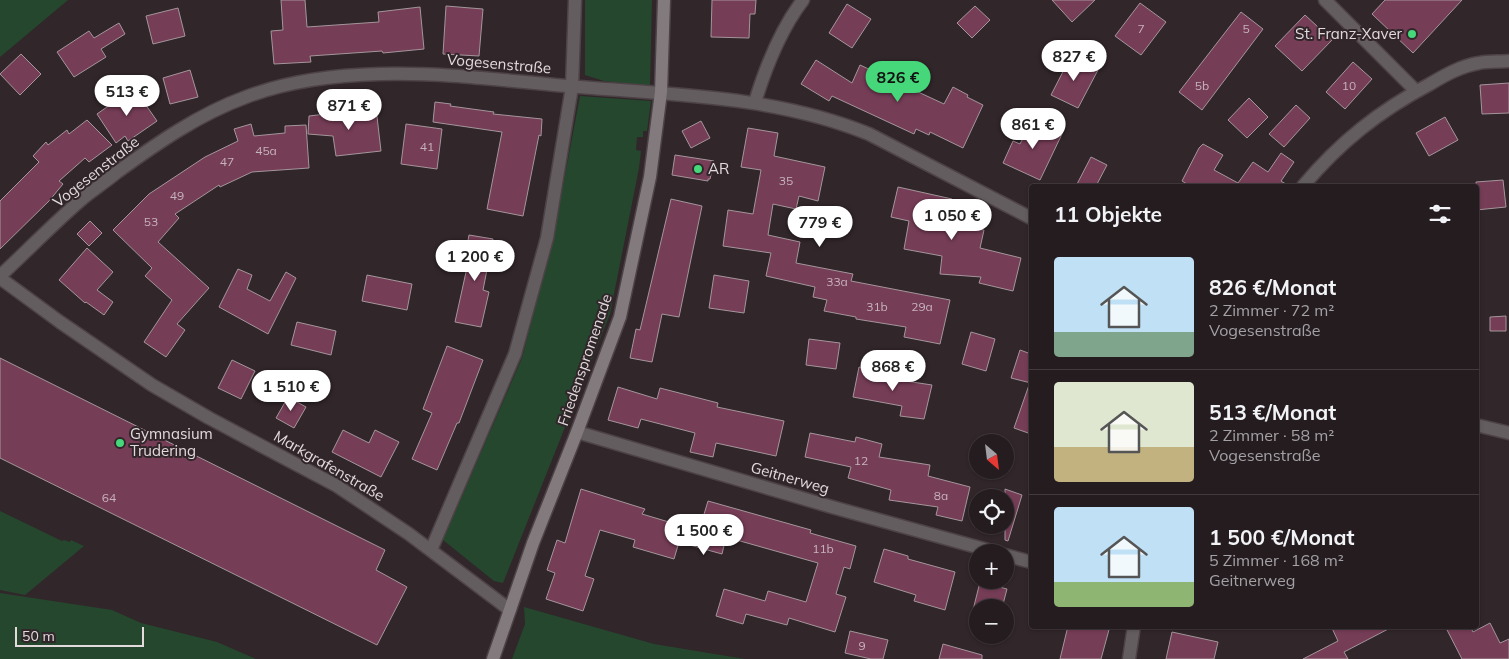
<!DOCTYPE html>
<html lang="de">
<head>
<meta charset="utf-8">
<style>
	body { margin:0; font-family:Mulish,sans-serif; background:#2d2529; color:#f1f3f6; height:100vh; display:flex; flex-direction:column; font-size:19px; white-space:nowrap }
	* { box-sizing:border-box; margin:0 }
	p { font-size:16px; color:#a3a1a5 }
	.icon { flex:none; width:28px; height:28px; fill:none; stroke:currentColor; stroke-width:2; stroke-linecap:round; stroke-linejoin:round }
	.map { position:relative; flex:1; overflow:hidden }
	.sheet { position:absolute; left:1029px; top:184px; width:450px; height:445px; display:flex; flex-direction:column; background:#251c20; border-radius:5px; box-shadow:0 1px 4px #0004,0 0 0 1px #423a3e }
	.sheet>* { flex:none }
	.needle { width:32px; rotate:152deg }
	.buttons { position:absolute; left:969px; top:434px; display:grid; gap:10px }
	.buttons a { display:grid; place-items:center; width:45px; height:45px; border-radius:50%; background:#251c20; box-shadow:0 1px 4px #0004,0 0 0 1px #423a3e; font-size:25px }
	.scale { position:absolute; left:15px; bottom:12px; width:129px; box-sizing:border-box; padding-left:5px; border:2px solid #e2dadd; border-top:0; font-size:14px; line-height:18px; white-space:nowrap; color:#e2dadd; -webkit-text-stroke:4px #31262a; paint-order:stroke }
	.price { position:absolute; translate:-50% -42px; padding:0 11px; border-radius:18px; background:#fff; color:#222; font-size:16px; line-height:32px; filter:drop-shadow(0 1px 2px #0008) }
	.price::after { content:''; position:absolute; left:50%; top:30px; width:15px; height:11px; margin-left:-8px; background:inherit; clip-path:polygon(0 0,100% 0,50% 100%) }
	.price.current { background:#45d77a; color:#111 }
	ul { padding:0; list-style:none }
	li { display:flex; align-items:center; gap:15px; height:125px; padding:0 25px }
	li+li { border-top:1px solid #423a3e }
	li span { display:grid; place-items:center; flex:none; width:140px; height:100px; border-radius:5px; color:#555 }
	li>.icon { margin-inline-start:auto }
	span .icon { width:60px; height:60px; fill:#fffc; stroke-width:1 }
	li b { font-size:21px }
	h2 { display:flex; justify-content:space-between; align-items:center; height:60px; padding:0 25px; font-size:21px }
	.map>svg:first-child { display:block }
	.green { fill:#25472e }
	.building { fill:#763d57; stroke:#a4969b }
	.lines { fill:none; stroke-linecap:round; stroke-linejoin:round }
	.street-casing { stroke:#4d4347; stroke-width:15 }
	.secondary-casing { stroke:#4d4347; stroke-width:15 }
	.street { stroke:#635d5f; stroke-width:12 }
	.secondary { stroke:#837a7d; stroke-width:12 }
	.poi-dot { fill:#45d77a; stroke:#31262a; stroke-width:2 }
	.labels { text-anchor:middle; stroke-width:4; stroke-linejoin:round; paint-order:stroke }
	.number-label { font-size:12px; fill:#c7b3bc }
	.poi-label { font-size:15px; fill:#e2dadd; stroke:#31262a; text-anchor:start }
	.street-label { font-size:15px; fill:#e2dadd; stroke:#31262a }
</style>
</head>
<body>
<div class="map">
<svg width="1509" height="659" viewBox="0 0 1509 659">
	<rect width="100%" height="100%" fill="#31262a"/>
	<!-- green -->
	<g class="green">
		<polygon points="0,0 68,0 0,57"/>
		<polygon points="585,0 652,0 650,86 604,81 585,75"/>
		<polygon points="580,96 651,101 647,131 643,131 643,137 637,137 636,150 641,151 639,168 610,314 503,583 494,581 443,540 522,358 553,239"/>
		<polygon points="0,511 62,541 64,540 70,542 71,540 84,546 25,595 0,590"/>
		<polygon points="0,593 112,610 141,623 217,642 256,659 0,659"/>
		<polygon points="524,607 654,644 745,659 512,659 525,624"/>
	</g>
	<!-- building -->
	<g class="building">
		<polygon points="281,0 305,0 307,27 379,22 378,12 420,7 424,49 383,53 382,51 310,56 311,62 274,64 271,31 283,30"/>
		<polygon points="712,0 756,0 755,14 750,14 749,38 711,37"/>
		<polygon points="1052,0 1095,0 1072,22"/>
		<polygon points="1385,0 1462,0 1413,53 1372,14"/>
		<polygon points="1140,3 1166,22 1141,55 1115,36"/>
		<polygon points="847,4 871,19 852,48 829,33"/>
		<polygon points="446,6 483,9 479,56 443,54"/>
		<polygon points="975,6 990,20 972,38 957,23"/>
		<polygon points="178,8 185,36 153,44 146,16"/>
		<polygon points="1241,12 1263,29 1202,110 1179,92"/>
		<polygon points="1305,15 1332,40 1302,71 1275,46"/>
		<polygon points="119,23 125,34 101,49 106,57 74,77 57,52 89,31 94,38"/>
		<polygon points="21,54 41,74 20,95 0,74"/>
		<polygon points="1071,56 1098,70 1078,108 1051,95"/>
		<polygon points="816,60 852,83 860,65 944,104 953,87 968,95 967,97 983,105 963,148 930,132 929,135 916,129 914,134 832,96 829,101 801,84"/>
		<polygon points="1353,62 1372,79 1345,109 1326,92"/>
		<polygon points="190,70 198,97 170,104 163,78"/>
		<polygon points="1509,83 1509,113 1482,114 1480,85"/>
		<polygon points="134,88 157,121 128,141 125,136 116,143 97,114"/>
		<polygon points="1249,98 1268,117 1247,138 1228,120"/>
		<polygon points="435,102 451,104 450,106 494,112 493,114 542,119 541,136 539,135 523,216 487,209 502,132 433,122"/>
		<polygon points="1296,105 1310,118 1284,147 1269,134"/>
		<polygon points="376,108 381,151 336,156 333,136 308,134 309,116"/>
		<polygon points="1445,117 1458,140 1429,156 1416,133"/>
		<polygon points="87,120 112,145 89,162 85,158 59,181 63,184 49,201 0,249 0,201 39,162 33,156 46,142 48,145 67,130 69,134"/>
		<polygon points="1032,120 1062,134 1040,180 1003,163 1013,141 1020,144"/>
		<polygon points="701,121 710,138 691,148 682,131"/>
		<polygon points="251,124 254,136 285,133 285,126 306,125 309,168 252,172 220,187 219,185 175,214 179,218 158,242 209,288 177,324 185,330 166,357 144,342 172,300 145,276 152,268 113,230 149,194 205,157 238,141 234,129"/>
		<polygon points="406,124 442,129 437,169 401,164"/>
		<polygon points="748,128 778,133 774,156 825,167 818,201 799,196 796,209 773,204 768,235 800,242 796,263 853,274 851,281 950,300 940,344 904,337 906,327 856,319 856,317 824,311 827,300 813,297 815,287 766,276 771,253 723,246 728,210 753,214 761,170 741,167"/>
		<polygon points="1203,144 1223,155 1214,170 1238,183 1253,162 1268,172 1281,153 1294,162 1281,181 1289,186 1190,186 1182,181 1199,148"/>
		<polygon points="675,155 714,161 710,179 708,179 708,181 672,175"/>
		<polygon points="1091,157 1107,165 1096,186 1076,186"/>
		<polygon points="1503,180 1506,207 1476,210 1476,182"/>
		<polygon points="898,187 952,199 947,226 984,230 980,248 1021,258 1013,291 979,283 981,277 940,274 942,256 904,249 909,221 891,217"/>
		<polygon points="671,199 702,206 679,317 662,314 652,362 630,358 636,329 640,330"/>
		<polygon points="90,221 102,233 89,246 77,234"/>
		<polygon points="469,235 493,239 483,290 489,292 481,327 455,322 468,263 464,262"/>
		<polygon points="87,248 113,272 97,290 113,302 104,315 86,302 85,303 59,280"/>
		<polygon points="238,269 252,275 247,289 270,301 286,272 296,278 268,334 219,307"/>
		<polygon points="367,275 412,284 407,310 362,301"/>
		<polygon points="714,275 749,281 744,313 709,308"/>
		<polygon points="1506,316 1506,331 1490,331 1490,317"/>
		<polygon points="297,322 336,331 331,355 291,345"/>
		<polygon points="971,332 995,339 986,371 962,364"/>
		<polygon points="809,339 840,343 836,369 806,365"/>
		<polygon points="447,346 483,360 459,423 457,423 437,470 412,459 432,413 423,409"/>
		<polygon points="1020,350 1031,354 1031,383 1011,378"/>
		<polygon points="0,358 385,550 376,570 407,587 377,645 0,458"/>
		<polygon points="232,360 255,371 241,399 218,388"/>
		<polygon points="859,367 887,372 886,378 932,385 924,419 900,416 902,406 853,397"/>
		<polygon points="1029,385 1031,386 1031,434 1014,428"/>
		<polygon points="618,387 657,399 660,388 718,403 717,407 784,421 776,456 716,443 713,457 690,452 695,433 641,419 638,428 608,420"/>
		<polygon points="288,397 306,407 294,428 276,418"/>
		<polygon points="343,430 369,443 375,430 399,442 381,477 332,452"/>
		<polygon points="810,433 855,442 856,437 882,444 879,457 930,465 928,476 970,487 962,521 936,515 938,507 889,500 891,490 848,478 851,467 805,457"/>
		<polygon points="581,489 645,509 642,514 699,531 708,501 811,530 810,533 856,546 850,569 844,567 836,594 846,597 835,632 789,618 787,625 746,614 743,624 716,616 724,589 765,601 768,591 806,602 818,563 726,537 722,554 679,542 674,559 633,547 635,540 600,530 585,576 594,579 583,611 546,599 555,573 547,570 557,540 565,543"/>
		<polygon points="1005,489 1022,495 1008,541 1005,540"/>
		<polygon points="884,549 908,556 908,559 955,572 945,610 914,601 916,595 874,582"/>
		<polygon points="980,582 1007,589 1002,608 978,608 978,611 973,610"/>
		<polygon points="1490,623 1500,643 1509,639 1509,659 1462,659 1445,626 1470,626 1473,632"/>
		<polygon points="1068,626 1110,626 1101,659 1060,659"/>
		<polygon points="1331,626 1394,626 1344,652 1348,659 1303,659 1338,641"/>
		<polygon points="850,631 888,640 883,659 871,659 845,653"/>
		<polygon points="1172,632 1218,642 1214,659 1166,659"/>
		<polygon points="943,644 982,655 982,659 939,659"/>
	</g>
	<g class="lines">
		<defs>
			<g id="street">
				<polyline points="1325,0 1416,91"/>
				<path d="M755 102C766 66 780 30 803 0"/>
				<path d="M1303 186C1340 142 1379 111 1430 84 1445 75 1461 66 1479 63 1488 61 1499 62 1509 61"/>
				<path d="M0 276C27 251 54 223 82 199 93 190 105 182 116 173 156 144 199 114 246 97 288 81 335 75 380 74 451 72 521 83 592 88 685 95 781 98 869 134L1031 218"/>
				<polyline points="0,278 60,322 152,385 209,418 337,486 409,534 510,610"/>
				<polyline points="1476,425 1509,433"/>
				<polyline points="577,432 832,507 995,552"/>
				<polyline points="431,550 515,354 547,238 572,87 575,0"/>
				<polyline points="1005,555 1031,562"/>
				<polyline points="1129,659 1134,626"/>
			</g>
			<polyline id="secondary" points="493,659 533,543 577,432 620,317 650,177 661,92 664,0"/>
		</defs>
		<!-- street casing -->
		<use href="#street" class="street-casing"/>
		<!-- secondary casing -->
		<use href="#secondary" class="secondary-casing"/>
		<!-- street -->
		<use href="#street" class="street"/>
		<!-- secondary -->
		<use href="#secondary" class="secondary"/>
	</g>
	<!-- markers -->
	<g class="poi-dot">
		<circle cx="1412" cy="34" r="5"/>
		<circle cx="698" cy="169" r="5"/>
		<circle cx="120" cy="443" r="5"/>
	</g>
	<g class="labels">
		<!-- number labels -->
		<g class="number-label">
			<text x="1141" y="33">7</text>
			<text x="1246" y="33">5</text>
			<text x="1202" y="90">5b</text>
			<text x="1349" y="90">10</text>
			<text x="427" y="151">41</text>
			<text x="266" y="155">45a</text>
			<text x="227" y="166">47</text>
			<text x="786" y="185">35</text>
			<text x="177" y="200">49</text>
			<text x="151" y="226">53</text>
			<text x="837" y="286">33a</text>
			<text x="877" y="311">31b</text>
			<text x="922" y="311">29a</text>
			<text x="861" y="465">12</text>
			<text x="941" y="500">8a</text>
			<text x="109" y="502">64</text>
			<text x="823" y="553">11b</text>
			<text x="862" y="650">9</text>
		</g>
		<!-- poi labels -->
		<g class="poi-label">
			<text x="1402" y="39" text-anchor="end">St. Franz-Xaver</text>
			<text x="708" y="174">AR</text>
			<text x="130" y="439">Gymnasium<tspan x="130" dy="17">Trudering</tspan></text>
		</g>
		<!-- street labels -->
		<g class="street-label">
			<text transform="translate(499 64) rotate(5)" y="5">Vogesenstraße</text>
			<text transform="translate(96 172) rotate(-38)" y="5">Vogesenstraße</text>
			<text transform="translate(585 360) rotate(-71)" y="5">Friedenspromenade</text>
			<text transform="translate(329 466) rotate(30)" y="5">Markgrafenstraße</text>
			<text transform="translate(790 478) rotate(16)" y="5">Geitnerweg</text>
		</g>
	</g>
</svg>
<div class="buttons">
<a><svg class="needle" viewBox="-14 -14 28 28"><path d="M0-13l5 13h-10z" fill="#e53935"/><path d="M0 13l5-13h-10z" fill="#a3a1a5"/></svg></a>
<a><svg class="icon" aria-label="locate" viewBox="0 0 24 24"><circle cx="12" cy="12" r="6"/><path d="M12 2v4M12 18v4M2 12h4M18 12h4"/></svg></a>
<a>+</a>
<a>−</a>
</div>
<div class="scale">50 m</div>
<b class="price" style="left:1074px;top:82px">827 €</b>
<b class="price current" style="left:898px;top:103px">826 €</b>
<b class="price" style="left:127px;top:117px">513 €</b>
<b class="price" style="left:349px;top:131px">871 €</b>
<b class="price" style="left:1033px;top:150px">861 €</b>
<b class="price" style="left:952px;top:241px">1 050 €</b>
<b class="price" style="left:820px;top:248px">779 €</b>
<b class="price" style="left:475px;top:282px">1 200 €</b>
<b class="price" style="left:893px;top:392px">868 €</b>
<b class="price" style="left:291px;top:412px">1 510 €</b>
<b class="price" style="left:704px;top:556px">1 500 €</b>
<section class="sheet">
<h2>11 Objekte<svg class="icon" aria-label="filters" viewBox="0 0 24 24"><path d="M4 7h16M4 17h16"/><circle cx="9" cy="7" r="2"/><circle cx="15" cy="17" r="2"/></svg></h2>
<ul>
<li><span style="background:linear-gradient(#bfe0f5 75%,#7fa58c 0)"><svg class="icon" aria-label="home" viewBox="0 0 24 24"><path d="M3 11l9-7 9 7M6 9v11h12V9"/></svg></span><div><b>826 €/Monat</b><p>2 Zimmer · 72 m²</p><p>Vogesenstraße</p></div></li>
<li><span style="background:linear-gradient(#dfe7d0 65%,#c2b280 0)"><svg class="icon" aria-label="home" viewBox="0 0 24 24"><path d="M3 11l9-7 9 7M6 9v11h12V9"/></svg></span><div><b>513 €/Monat</b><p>2 Zimmer · 58 m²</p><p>Vogesenstraße</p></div></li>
<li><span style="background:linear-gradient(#bfe0f5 75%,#8fb573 0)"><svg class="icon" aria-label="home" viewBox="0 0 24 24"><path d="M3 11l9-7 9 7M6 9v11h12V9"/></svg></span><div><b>1 500 €/Monat</b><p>5 Zimmer · 168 m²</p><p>Geitnerweg</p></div></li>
</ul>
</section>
</div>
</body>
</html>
